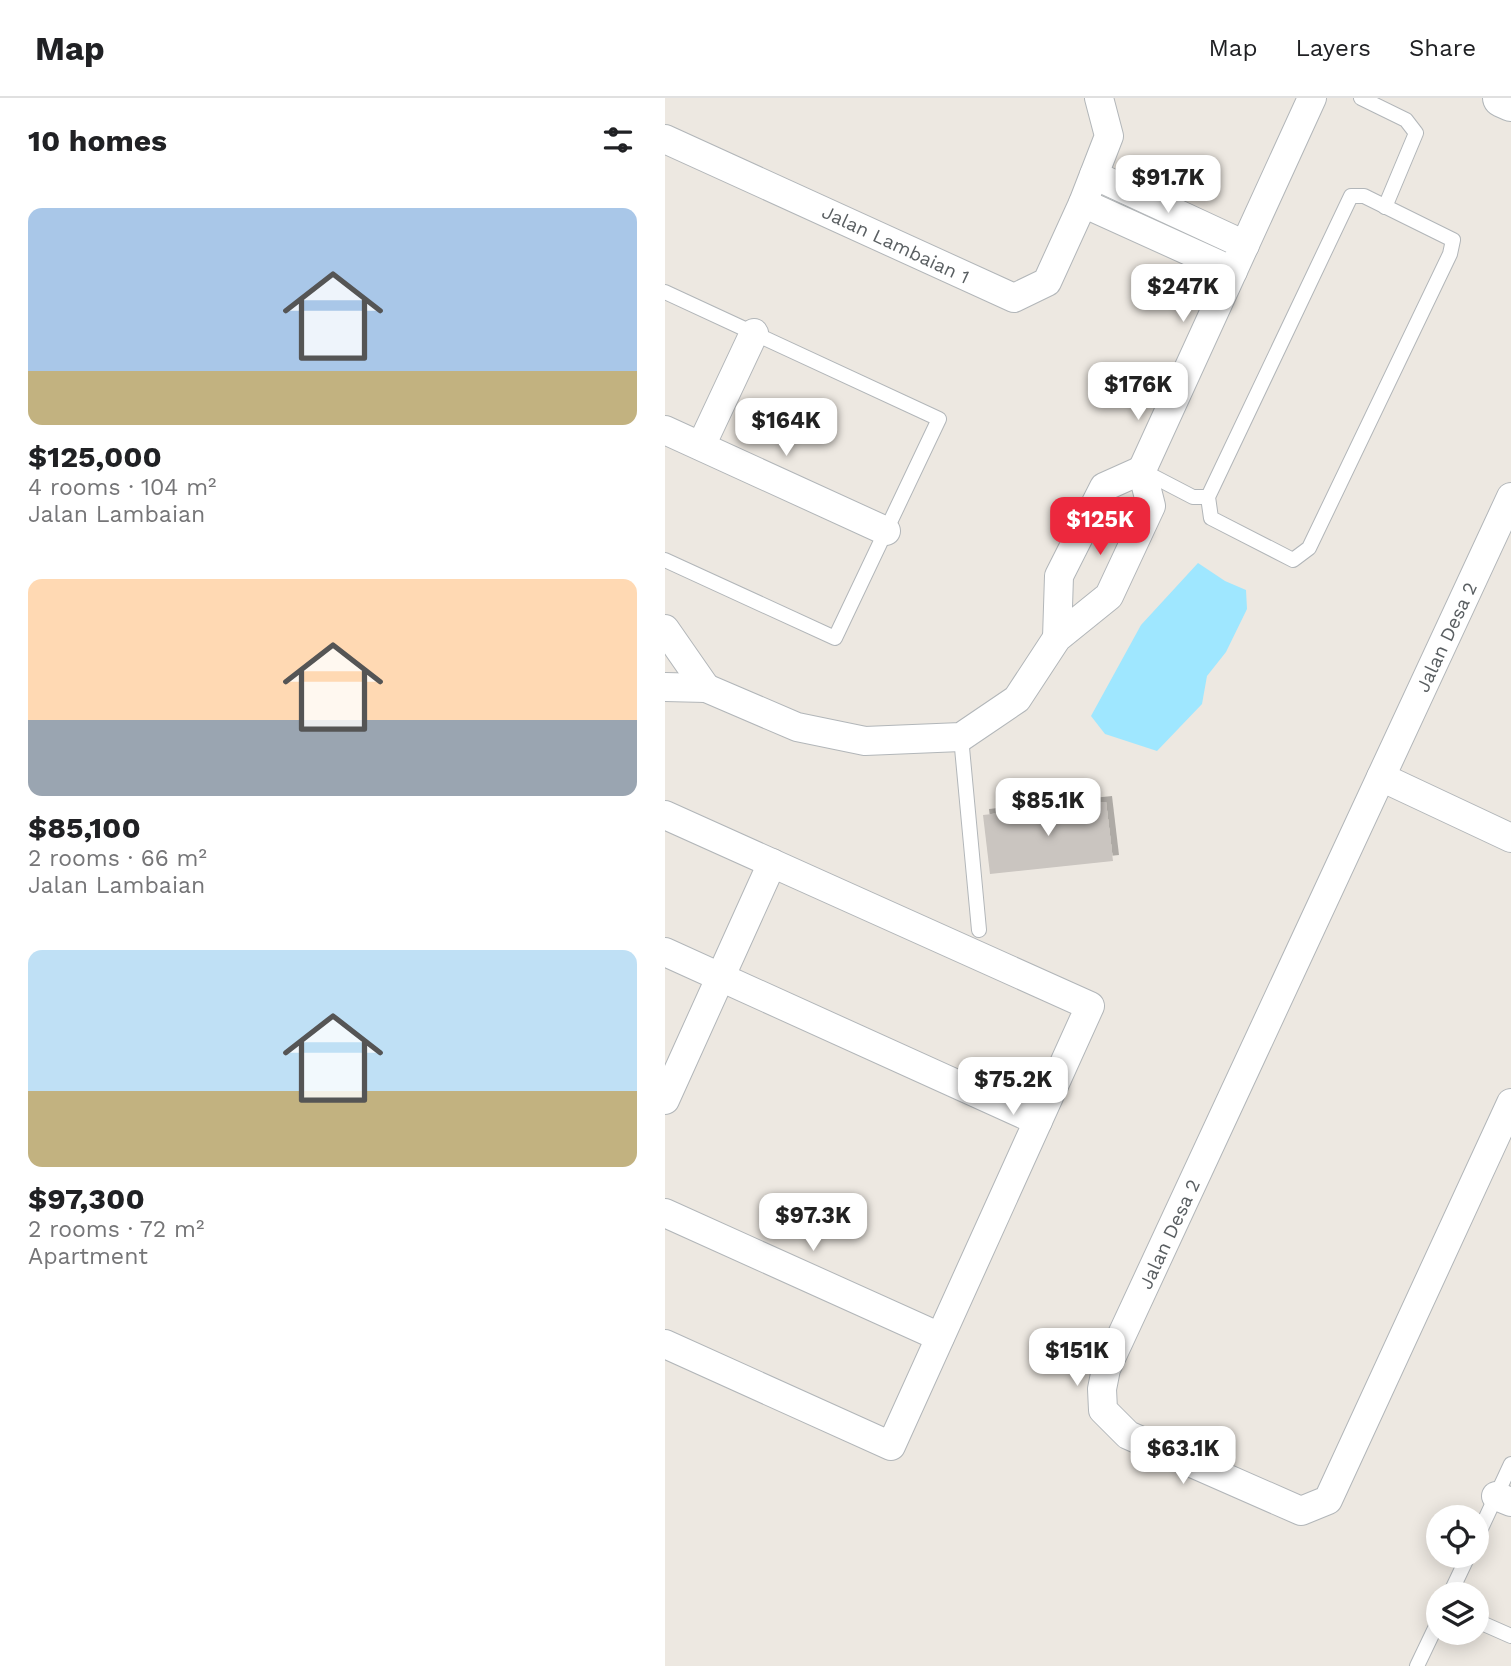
<!DOCTYPE html>
<html lang="en">
<head>
<meta charset="utf-8">
<style>
	body { margin:0; font-family:"Work Sans",sans-serif; background:#f2f2f2; color:#202124; height:100vh; display:flex; flex-direction:column; font-size:26px; white-space:nowrap }
	* { box-sizing:border-box; margin:0 }
	p { font-size:23px; color:#757577 }
	.icon { flex:none; width:38px; height:38px; fill:none; stroke:currentColor; stroke-width:2; stroke-linecap:round; stroke-linejoin:round }
	.map { position:relative; flex:1; overflow:hidden }
	.drawer { display:flex; flex-direction:column; background:#fff; width:665px }
	.drawer>* { flex:none }
	.tools { position:absolute; left:761px; top:1407px; display:grid; gap:14px }
	.tools a { display:grid; place-items:center; width:63px; height:63px; border-radius:50%; background:#fff; box-shadow:0 4px 18px #0003; font-size:35px }
	.price { position:absolute; translate:-50% -60px; padding:0 16px; border-radius:14px; background:#fff; color:#222; font-size:23px; line-height:46px; filter:drop-shadow(0 2px 4px #0008) }
	.price::after { content:''; position:absolute; left:50%; top:42px; width:21px; height:16px; margin-left:-10px; background:inherit; clip-path:polygon(0 0,100% 0,50% 100%) }
	.price.active { background:#ec283d; color:#fff }
	ul { padding:0; list-style:none }
	li { display:grid; align-content:center; gap:14px; height:371px; padding:0 28px }
	li span { display:grid; place-items:center; height:217px; border-radius:14px; color:#555 }
	li>.icon { margin-inline-start:auto }
	span .icon { width:126px; height:126px; fill:#fffc; stroke-width:1 }
	li b { font-size:30px }
	h2 { display:flex; justify-content:space-between; align-items:center; height:84px; padding:0 28px; font-size:30px }
	header { display:flex; align-items:center; gap:42px; box-sizing:border-box; height:98px; padding:0 35px; background:#fff; border-bottom:2px solid #e0e0e0 }
	header strong { font-size:33px }
	nav { display:flex; gap:38px; margin-inline-start:auto; font-size:24px }
	main { display:flex; flex:1; min-height:0 }
	.map>svg:first-child { display:block }
	.water { fill:#9fe7ff }
	.building { fill:#cac5c0; filter:url(#shadow) }
	.lines { fill:none; stroke-linecap:round; stroke-linejoin:round }
	.lane-casing { stroke:#b2b6b9; stroke-width:16 }
	.street-casing { stroke:#b2b6b9; stroke-width:30 }
	.secondary-casing { stroke:#b1b6b9; stroke-width:40 }
	.lane { stroke:#fff; stroke-width:14 }
	.street { stroke:#fff; stroke-width:28 }
	.secondary { stroke:#fff; stroke-width:38 }
	.labels { text-anchor:middle; stroke-width:5; stroke-linejoin:round; paint-order:stroke }
	.street-label { font-size:19px; fill:#5a5f62; stroke:#fff }
</style>
</head>
<body>
<header>
<strong>Map</strong>
<nav><a>Map</a><a>Layers</a><a>Share</a></nav>
</header>
<main>
<section class="drawer">
<h2>10 homes<svg class="icon" aria-label="filters" viewBox="0 0 24 24"><path d="M4 7h16M4 17h16"/><circle cx="9" cy="7" r="2"/><circle cx="15" cy="17" r="2"/></svg></h2>
<ul>
<li><span style="background:linear-gradient(#a9c7e8 75%,#c2b280 0)"><svg class="icon" aria-label="home" viewBox="0 0 24 24"><path d="M3 11l9-7 9 7M6 9v11h12V9"/></svg></span><div><b>$125,000</b><p>4 rooms · 104 m²</p><p>Jalan Lambaian</p></div></li>
<li><span style="background:linear-gradient(#ffd9b3 65%,#9aa5b1 0)"><svg class="icon" aria-label="home" viewBox="0 0 24 24"><path d="M3 11l9-7 9 7M6 9v11h12V9"/></svg></span><div><b>$85,100</b><p>2 rooms · 66 m²</p><p>Jalan Lambaian</p></div></li>
<li><span style="background:linear-gradient(#bfe0f5 65%,#c2b280 0)"><svg class="icon" aria-label="home" viewBox="0 0 24 24"><path d="M3 11l9-7 9 7M6 9v11h12V9"/></svg></span><div><b>$97,300</b><p>2 rooms · 72 m²</p><p>Apartment</p></div></li>
</ul>
</section>
<div class="map">
<svg width="846" height="1568" viewBox="0 0 846 1568">
	<defs>
		<filter id="shadow"><feDropShadow dx="6" dy="-6" stdDeviation="0" flood-color="#0004"/></filter>
	</defs>
	<rect width="100%" height="100%" fill="#ede8e1"/>
	<!-- water -->
	<polygon class="water" points="533,465 560,483 581,492 582,511 561,554 542,578 537,606 492,653 440,636 426,618 476,527"/>
	<!-- building -->
	<polygon class="building" points="441,704 448,763 325,776 318,717"/>
	<g class="lines">
		<defs>
			<g id="lane">
				<polyline points="696,0 741,22 751,35 720,109"/>
				<polyline points="0,194 274,321 170,540 0,462"/>
				<polyline points="478,373 528,399 543,399 686,98 699,98 788,142 785,156 644,450 628,462 546,420 543,399"/>
				<polyline points="296,639 314,832"/>
				<polyline points="812,1439 846,1366"/>
				<polyline points="785,1496 803,1458"/>
				<polyline points="812,1523 846,1538"/>
				<polyline points="752,1568 774,1522"/>
			</g>
			<g id="street">
				<polyline points="0,41 349,200 382,184 418,105 444,38 434,0"/>
				<polyline points="429,77 580,147"/>
				<polyline points="418,105 568,173"/>
				<polyline points="0,332 221,433"/>
				<polyline points="36,348 89,235"/>
				<polyline points="846,399 441,1271 437,1291 438,1312 463,1337 636,1413 663,1402 846,1005"/>
				<polyline points="0,531 41,590"/>
				<polyline points="392,540 394,478 439,389 477,372"/>
				<polyline points="0,589 41,590 132,629 200,643 296,639 352,601 392,540 444,498 486,408 477,372 647,0"/>
				<polyline points="716,679 846,740"/>
				<polyline points="0,717 425,908 226,1348 0,1246"/>
				<polyline points="0,854 373,1023"/>
				<polyline points="0,1002 107,765"/>
				<polyline points="0,1115 275,1239"/>
				<polyline points="831,1398 846,1404"/>
			</g>
			<polyline id="secondary" points="837,0 846,4"/>
		</defs>
		<!-- lane casing -->
		<use href="#lane" class="lane-casing"/>
		<!-- street casing -->
		<use href="#street" class="street-casing"/>
		<!-- secondary casing -->
		<use href="#secondary" class="secondary-casing"/>
		<!-- lane -->
		<use href="#lane" class="lane"/>
		<!-- street -->
		<use href="#street" class="street"/>
		<!-- secondary -->
		<use href="#secondary" class="secondary"/>
	</g>
	<g class="labels">
		<!-- street labels -->
		<g class="street-label">
			<text transform="translate(231 146) rotate(25)" y="7">Jalan Lambaian 1</text>
			<text transform="translate(781 539) rotate(-65)" y="7">Jalan Desa 2</text>
			<text transform="translate(504 1136) rotate(-65)" y="7">Jalan Desa 2</text>
		</g>
	</g>
</svg>
<div class="tools">
<a><svg class="icon" aria-label="locate" viewBox="0 0 24 24"><circle cx="12" cy="12" r="6"/><path d="M12 2v4M12 18v4M2 12h4M18 12h4"/></svg></a>
<a><svg class="icon" aria-label="layers" viewBox="0 0 24 24"><path d="M12 4l9 5-9 5-9-5zM3 14l9 5 9-5"/></svg></a>
</div>
<b class="price" style="left:503px;top:117px">$91.7K</b>
<b class="price" style="left:518px;top:226px">$247K</b>
<b class="price" style="left:473px;top:324px">$176K</b>
<b class="price" style="left:121px;top:360px">$164K</b>
<b class="price active" style="left:435px;top:459px">$125K</b>
<b class="price" style="left:383px;top:740px">$85.1K</b>
<b class="price" style="left:348px;top:1019px">$75.2K</b>
<b class="price" style="left:148px;top:1155px">$97.3K</b>
<b class="price" style="left:412px;top:1290px">$151K</b>
<b class="price" style="left:518px;top:1388px">$63.1K</b>
</div>
</main>
</body>
</html>
